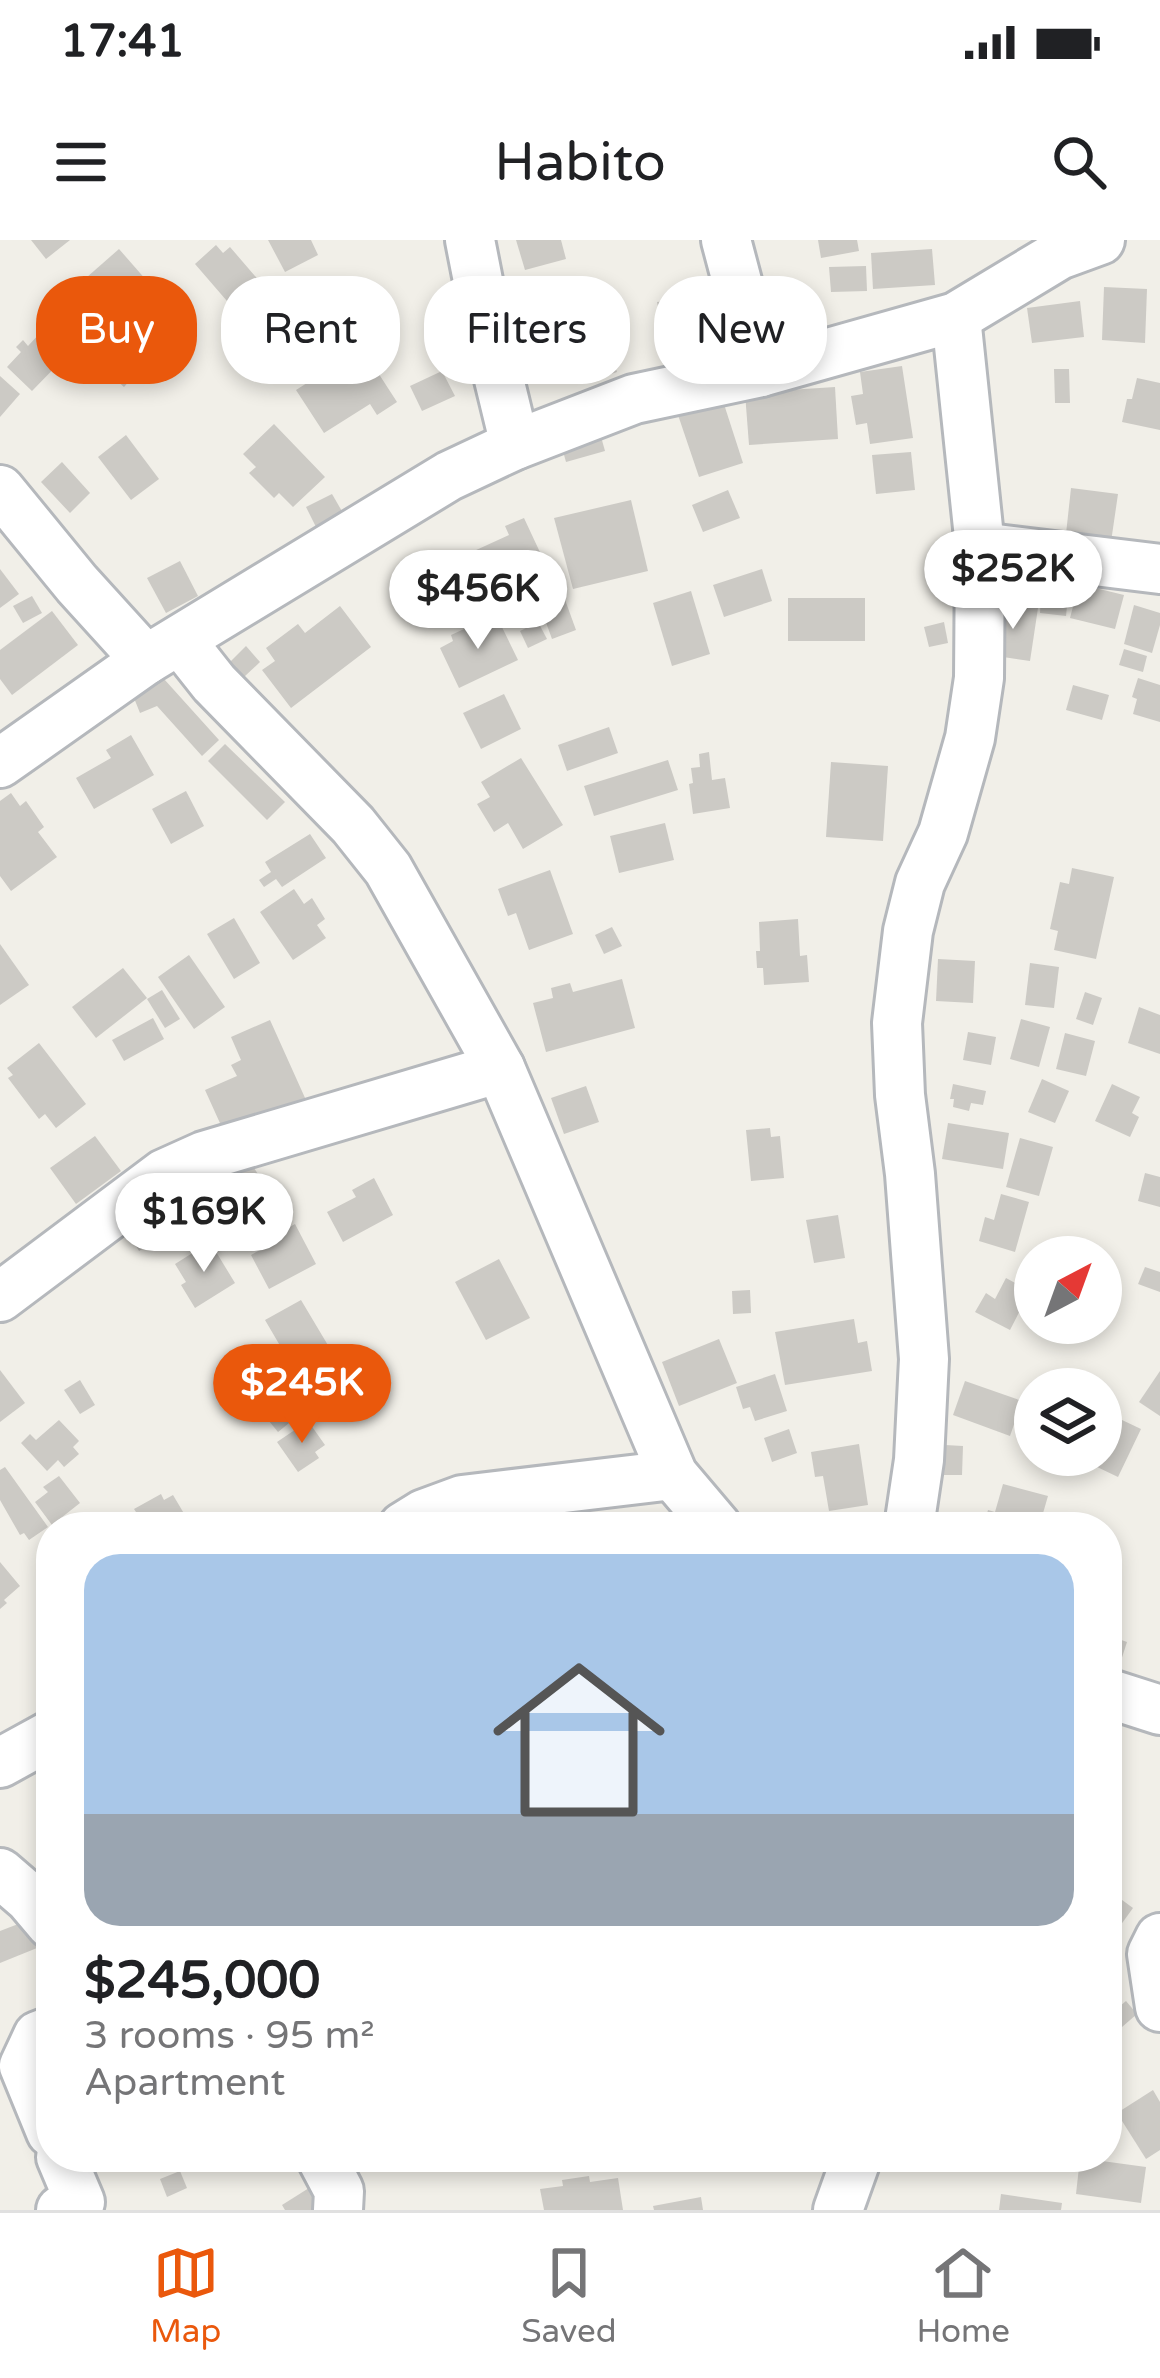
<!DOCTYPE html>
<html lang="en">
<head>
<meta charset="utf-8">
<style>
	body { margin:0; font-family:"Varela Round",sans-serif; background:#f2f2f2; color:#202124; height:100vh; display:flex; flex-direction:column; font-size:45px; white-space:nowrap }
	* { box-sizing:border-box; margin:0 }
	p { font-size:39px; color:#757577 }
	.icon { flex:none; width:66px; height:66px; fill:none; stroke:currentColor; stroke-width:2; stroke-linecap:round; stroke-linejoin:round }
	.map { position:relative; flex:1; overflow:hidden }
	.side { position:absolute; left:36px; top:1272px; width:1086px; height:660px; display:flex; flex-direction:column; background:#fff; border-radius:48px; box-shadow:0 6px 18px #0003 }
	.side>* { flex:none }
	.hud { position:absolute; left:36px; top:36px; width:1089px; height:108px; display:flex; gap:24px }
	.needle { width:78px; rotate:41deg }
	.tools { position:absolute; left:1014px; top:996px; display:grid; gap:24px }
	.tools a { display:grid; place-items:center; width:108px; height:108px; border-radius:50%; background:#fff; box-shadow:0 6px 18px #0003; font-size:60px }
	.price { position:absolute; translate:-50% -102px; padding:0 27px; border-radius:42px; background:#fff; color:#222; font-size:39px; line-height:78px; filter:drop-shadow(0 3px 6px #0008) }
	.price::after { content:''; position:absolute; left:50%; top:72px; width:36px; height:27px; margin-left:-18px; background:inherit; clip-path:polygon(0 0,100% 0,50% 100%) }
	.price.selected { background:#ea580c; color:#fff }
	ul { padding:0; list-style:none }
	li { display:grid; align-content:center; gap:24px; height:636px; padding:0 48px }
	li span { display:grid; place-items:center; height:372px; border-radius:36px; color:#555 }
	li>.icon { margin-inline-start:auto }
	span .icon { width:216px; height:216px; fill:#fffc; stroke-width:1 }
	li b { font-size:51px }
	.pill { padding:0 42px; border-radius:48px; background:#fff; box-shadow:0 6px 18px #0003; font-size:42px; line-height:108px }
	.pill.selected { background:#ea580c; color:#fff }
	.status { display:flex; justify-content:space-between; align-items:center; height:84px; padding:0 60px; background:#fff; direction:ltr }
	.status svg { height:33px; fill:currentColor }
	header { display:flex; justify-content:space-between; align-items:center; height:156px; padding:0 48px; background:#fff; font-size:54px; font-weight:600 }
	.dock { display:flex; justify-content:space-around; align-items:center; height:168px; border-top:3px solid #e0e0e0; background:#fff; font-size:33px; color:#757577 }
	.dock a { display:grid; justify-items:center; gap:6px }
	.dock .selected { color:#ea580c }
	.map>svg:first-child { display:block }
	.building { fill:#cccac5 }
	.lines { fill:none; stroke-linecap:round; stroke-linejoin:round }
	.minor-casing { stroke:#b5b8bc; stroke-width:54 }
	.minor { stroke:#fff; stroke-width:48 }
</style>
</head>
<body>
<div class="status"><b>17:41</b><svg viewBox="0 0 49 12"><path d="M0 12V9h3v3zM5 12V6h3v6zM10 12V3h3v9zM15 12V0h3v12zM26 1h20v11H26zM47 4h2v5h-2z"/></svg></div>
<header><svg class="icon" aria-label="menu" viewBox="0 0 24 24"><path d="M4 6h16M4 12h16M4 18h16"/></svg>Habito<svg class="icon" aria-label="search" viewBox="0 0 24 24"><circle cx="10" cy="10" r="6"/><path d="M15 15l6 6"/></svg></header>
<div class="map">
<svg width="1160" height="1970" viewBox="0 0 1160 1970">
	<rect width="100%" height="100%" fill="#f1efe8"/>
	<!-- building -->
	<g class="building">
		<polygon points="31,0 70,0 46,19"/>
		<polygon points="268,0 311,0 318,15 285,32"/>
		<polygon points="516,0 561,0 566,19 525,30"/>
		<polygon points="818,0 857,0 859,11 821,18"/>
		<polygon points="216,5 223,13 230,7 261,43 233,68 195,24"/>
		<polygon points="119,9 147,41 98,84 70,52"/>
		<polygon points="932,9 935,45 873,49 871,13"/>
		<polygon points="866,26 867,51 831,52 829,27"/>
		<polygon points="790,38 799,75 761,84 751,47"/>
		<polygon points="604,47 618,89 605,94 617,132 587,142 582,127 575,129 568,108 601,95 511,125 497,83 515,77 513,70 575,49 578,56"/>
		<polygon points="1104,47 1147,49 1145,103 1102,100"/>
		<polygon points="729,52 735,88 664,99 657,62"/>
		<polygon points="1080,61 1084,97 1032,103 1027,68"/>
		<polygon points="304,66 328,100 302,118 279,83"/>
		<polygon points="104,85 146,122 124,147 82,109"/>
		<polygon points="42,91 67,115 32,151 7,127 21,112 16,107 23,100 28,106"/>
		<polygon points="362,108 397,162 377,175 370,164 324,193 296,150"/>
		<polygon points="902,126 913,198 870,204 867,183 856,185 851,156 863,154 860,132"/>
		<polygon points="1054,129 1069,129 1070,163 1055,163"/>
		<polygon points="442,131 455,156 422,171 410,146"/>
		<polygon points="0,136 20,154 0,177"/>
		<polygon points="1137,138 1160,143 1160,190 1122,182 1127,159 1132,159"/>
		<polygon points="835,147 838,199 749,205 745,153"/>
		<polygon points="722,158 743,223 699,237 677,172"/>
		<polygon points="274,184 325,237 293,267 279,253 274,258 249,233 256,227 243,214"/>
		<polygon points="600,193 605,211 566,222 561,204"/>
		<polygon points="126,195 159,239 131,260 98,217"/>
		<polygon points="911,212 915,250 876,254 872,215"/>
		<polygon points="62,222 90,253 70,273 41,242"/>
		<polygon points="1071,248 1118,254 1110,309 1065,303"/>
		<polygon points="728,250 740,278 703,292 692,265"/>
		<polygon points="332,254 343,273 316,287 306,267"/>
		<polygon points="631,260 648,331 573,349 554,278"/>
		<polygon points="524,278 545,323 491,348 474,311 509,295 505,286"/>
		<polygon points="180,321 198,356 166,373 147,338"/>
		<polygon points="443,322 468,367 439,382 433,372 412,384 393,349"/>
		<polygon points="0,329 19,354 0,368"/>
		<polygon points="762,329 772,361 724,377 713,345"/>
		<polygon points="556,335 576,390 552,399 532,344"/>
		<polygon points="1079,344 1124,355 1115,389 1070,378"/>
		<polygon points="531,347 541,371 516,380 507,357"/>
		<polygon points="691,351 710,414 672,426 653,363"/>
		<polygon points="1041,353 1068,356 1066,376 1040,373"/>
		<polygon points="32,356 42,373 23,383 13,366"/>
		<rect x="788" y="358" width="77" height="43"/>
		<polygon points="1000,362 1038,368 1030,421 983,414"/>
		<polygon points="1134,365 1160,373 1160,385 1152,413 1124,404"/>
		<polygon points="340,366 371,407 291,468 262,430 275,421 266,408 298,384 305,393"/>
		<polygon points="52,371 78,405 12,455 0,439 0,410"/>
		<polygon points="486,379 489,386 499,381 518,420 459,448 440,408 453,401 451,395"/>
		<polygon points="538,382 547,399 528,408 520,391"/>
		<polygon points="944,382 948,403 929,407 924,387"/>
		<polygon points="246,406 260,422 244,437 230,422"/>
		<polygon points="1124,409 1147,416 1143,432 1119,425"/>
		<polygon points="1138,438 1160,445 1160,482 1133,474 1137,459 1132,457"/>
		<polygon points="164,439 219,500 202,516 157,466 140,473 132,453"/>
		<polygon points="1073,445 1109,455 1102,480 1066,470"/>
		<polygon points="504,454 521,489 481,509 463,473"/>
		<polygon points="609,487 618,513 567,531 558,505"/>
		<polygon points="131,495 154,535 94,569 76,538 111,518 106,510"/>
		<polygon points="225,504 285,562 267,580 208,521"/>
		<polygon points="709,512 712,540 725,538 730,568 693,574 689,544 693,543 691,528 700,527 699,514"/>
		<polygon points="521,518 563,585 523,609 508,583 494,592 477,564 490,557 481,542"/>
		<polygon points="668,520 678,550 594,576 584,546"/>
		<polygon points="831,522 888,526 883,601 826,597"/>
		<polygon points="186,551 204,586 171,604 152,569"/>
		<polygon points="11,553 20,566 26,561 44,587 38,592 57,617 11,651 0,636 0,561"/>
		<polygon points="665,583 674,620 619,633 610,596"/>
		<polygon points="310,594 326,618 282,647 276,639 264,647 259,640 271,632 265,622"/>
		<polygon points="1072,628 1114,637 1096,719 1054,710 1058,691 1050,689 1060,642 1069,644"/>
		<polygon points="550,630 573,694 529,710 516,673 508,676 498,649"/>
		<polygon points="294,649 304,664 312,658 325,679 317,685 326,698 293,720 260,672"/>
		<polygon points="234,678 260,723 234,739 207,694"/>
		<polygon points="798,679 800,716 807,715 809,742 764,745 763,728 757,728 756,711 760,711 759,682"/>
		<polygon points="612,687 622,706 604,714 595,695"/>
		<polygon points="0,704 29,745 0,765"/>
		<polygon points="189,715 225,767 194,789 158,737"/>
		<polygon points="938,719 975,721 973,763 936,761"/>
		<polygon points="1030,723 1059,727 1054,768 1025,765"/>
		<polygon points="123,728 147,758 96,798 72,767"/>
		<polygon points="622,739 635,788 546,812 533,763 553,758 551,748 570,743 573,752"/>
		<polygon points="162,750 180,779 165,788 147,759"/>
		<polygon points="1085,752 1102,758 1093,785 1076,779"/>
		<polygon points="1139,767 1160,775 1160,814 1128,803"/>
		<polygon points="153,778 164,799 124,821 112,800"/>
		<polygon points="1021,779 1050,787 1039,827 1010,819"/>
		<polygon points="270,780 310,869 224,892 205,850 237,836 231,825 241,820 231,797"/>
		<polygon points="968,792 996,797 991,825 963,820"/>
		<polygon points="1065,793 1095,801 1086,836 1056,829"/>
		<polygon points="39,803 86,864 56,888 45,874 39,879 8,838 13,835 7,828"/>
		<polygon points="1042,839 1069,851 1055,883 1028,872"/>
		<polygon points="953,844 986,851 983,865 971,863 969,871 953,867 954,859 950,859"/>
		<polygon points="1112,844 1140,857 1132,873 1139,877 1130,897 1095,881"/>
		<polygon points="586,846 599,882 564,894 551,858"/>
		<polygon points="948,883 1009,893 1003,929 942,919"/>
		<polygon points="770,888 771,897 780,896 784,938 751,941 746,890"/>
		<polygon points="95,896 121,931 76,964 50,928"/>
		<polygon points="1020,898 1053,907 1039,956 1006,947"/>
		<polygon points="253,926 283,975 243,999 214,949"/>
		<polygon points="1145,933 1160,937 1160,967 1138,961"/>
		<polygon points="374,938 393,975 343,1002 327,972 356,957 352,950"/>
		<polygon points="1001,954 1029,962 1015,1012 979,1001 985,977 994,980"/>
		<polygon points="158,963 174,990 139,1011 123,984"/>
		<polygon points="838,975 845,1018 814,1023 806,980"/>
		<polygon points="295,984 316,1024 269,1049 251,1015 273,1003 270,998"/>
		<polygon points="210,1002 235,1043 195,1068 181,1045 186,1042 175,1024"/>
		<polygon points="499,1019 530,1078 486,1100 455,1042"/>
		<polygon points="1145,1027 1160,1032 1160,1052 1138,1044"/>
		<polygon points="1006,1038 1030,1051 1010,1090 975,1072 986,1053 995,1059"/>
		<polygon points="750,1050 751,1073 733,1074 732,1051"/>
		<polygon points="301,1060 332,1112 296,1133 290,1122 281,1126 273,1113 282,1109 265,1080"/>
		<polygon points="854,1079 858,1103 867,1101 872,1131 785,1145 775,1092"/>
		<polygon points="719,1099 737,1143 679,1166 662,1122"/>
		<polygon points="0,1130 25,1163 0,1182"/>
		<polygon points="1160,1131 1160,1176 1139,1162"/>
		<polygon points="775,1134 787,1171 755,1181 750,1167 743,1169 736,1147"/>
		<polygon points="80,1140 95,1165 80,1174 64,1150"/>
		<polygon points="965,1141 1022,1161 1010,1196 953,1175"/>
		<polygon points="288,1151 304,1171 278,1192 260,1170"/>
		<polygon points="1101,1170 1141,1189 1118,1237 1072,1215 1101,1215"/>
		<polygon points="59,1180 79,1201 73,1207 79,1214 64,1227 58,1220 47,1231 21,1203 30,1194 36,1200"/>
		<polygon points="308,1181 325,1205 315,1212 319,1218 298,1232 277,1202"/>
		<polygon points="789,1189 797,1213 772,1222 764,1198"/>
		<polygon points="859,1204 868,1265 829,1271 823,1236 815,1237 811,1212"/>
		<polygon points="945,1205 963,1206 962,1235 944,1235"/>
		<polygon points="5,1227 48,1287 29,1300 24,1293 20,1295 0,1260 0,1230"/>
		<polygon points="59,1236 80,1263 52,1285 35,1262 48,1252 43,1247"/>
		<polygon points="1003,1244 1048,1256 1039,1287 983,1287 988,1270 995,1272"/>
		<polygon points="161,1254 164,1260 173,1255 192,1287 130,1287 127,1282 138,1275 134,1269"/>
		<polygon points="0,1322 20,1346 4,1360 7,1363 0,1369"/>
		<polygon points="1107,1395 1127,1402 1116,1436 1107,1433"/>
		<polygon points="1107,1649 1133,1668 1107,1704"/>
		<polygon points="26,1681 37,1708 0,1723 0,1691"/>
		<polygon points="1126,1761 1137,1774 1107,1800 1107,1777"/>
		<polygon points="1153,1850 1160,1862 1160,1910 1146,1919 1117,1873"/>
		<polygon points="1080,1918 1146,1927 1141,1963 1076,1954"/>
		<polygon points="180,1931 187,1948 167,1957 160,1939"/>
		<polygon points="589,1936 590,1942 618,1938 623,1970 544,1970 540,1949 563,1946 562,1940"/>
		<polygon points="309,1948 322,1970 285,1970 282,1965"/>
		<polygon points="1001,1954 1062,1963 1061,1970 999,1970"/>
		<polygon points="701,1957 703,1970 654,1970 653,1966"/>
	</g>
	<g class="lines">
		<defs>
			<g id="minor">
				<polyline points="470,0 490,102 515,205"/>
				<polyline points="726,0 761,132"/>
				<polyline points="0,250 77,344 146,420"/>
				<polyline points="980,307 1160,329"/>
				<polyline points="180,400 214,443 353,585 388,629 500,828 673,1235 717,1287"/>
				<polyline points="0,523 146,420 449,236 515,205 634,159 761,132 956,77 1059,15 1100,0"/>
				<polyline points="0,1057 164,934 204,916 500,828"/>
				<polyline points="403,1287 424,1274 462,1260 673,1235"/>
				<polyline points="909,1287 919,1220 924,1119 910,934 900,855 897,783 908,691 920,643 943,593 970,498 979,438 980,307 956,77"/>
				<polyline points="1107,1453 1160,1470"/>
				<polyline points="0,1523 51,1495"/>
				<polyline points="0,1633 29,1658 51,1684"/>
				<polyline points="1160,1698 1152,1714 1160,1767"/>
				<polyline points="51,1791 38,1796 24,1826 51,1892"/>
				<polyline points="61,1917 80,1962 61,1970"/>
				<polyline points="321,1917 339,1951 338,1970"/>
				<polyline points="838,1970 857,1917"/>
			</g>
		</defs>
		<!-- minor casing -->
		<use href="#minor" class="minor-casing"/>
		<!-- minor -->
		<use href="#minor" class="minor"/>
	</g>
</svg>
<div class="tools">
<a><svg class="needle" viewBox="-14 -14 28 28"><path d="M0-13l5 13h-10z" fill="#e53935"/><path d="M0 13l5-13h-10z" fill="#757577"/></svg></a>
<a><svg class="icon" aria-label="layers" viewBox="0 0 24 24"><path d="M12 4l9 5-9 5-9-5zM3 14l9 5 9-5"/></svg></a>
</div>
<b class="price" style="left:1013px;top:392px">$252K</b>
<b class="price" style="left:478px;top:412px">$456K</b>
<b class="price" style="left:204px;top:1035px">$169K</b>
<b class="price selected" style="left:302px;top:1206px">$245K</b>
<div class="hud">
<a class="pill selected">Buy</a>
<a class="pill">Rent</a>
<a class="pill">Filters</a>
<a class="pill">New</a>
</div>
<section class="side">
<ul>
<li><span style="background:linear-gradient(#a9c7e8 70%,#9aa5b1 0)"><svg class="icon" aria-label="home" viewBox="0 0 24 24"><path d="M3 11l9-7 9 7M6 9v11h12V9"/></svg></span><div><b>$245,000</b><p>3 rooms · 95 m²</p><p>Apartment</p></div></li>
</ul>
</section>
</div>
<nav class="dock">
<a class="selected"><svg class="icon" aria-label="map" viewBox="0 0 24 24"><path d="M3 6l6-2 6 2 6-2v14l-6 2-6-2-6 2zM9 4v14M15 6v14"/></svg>Map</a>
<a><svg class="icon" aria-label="saved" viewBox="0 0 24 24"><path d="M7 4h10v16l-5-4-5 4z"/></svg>Saved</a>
<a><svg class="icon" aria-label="home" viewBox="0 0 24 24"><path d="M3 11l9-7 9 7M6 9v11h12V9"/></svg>Home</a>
</nav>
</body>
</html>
